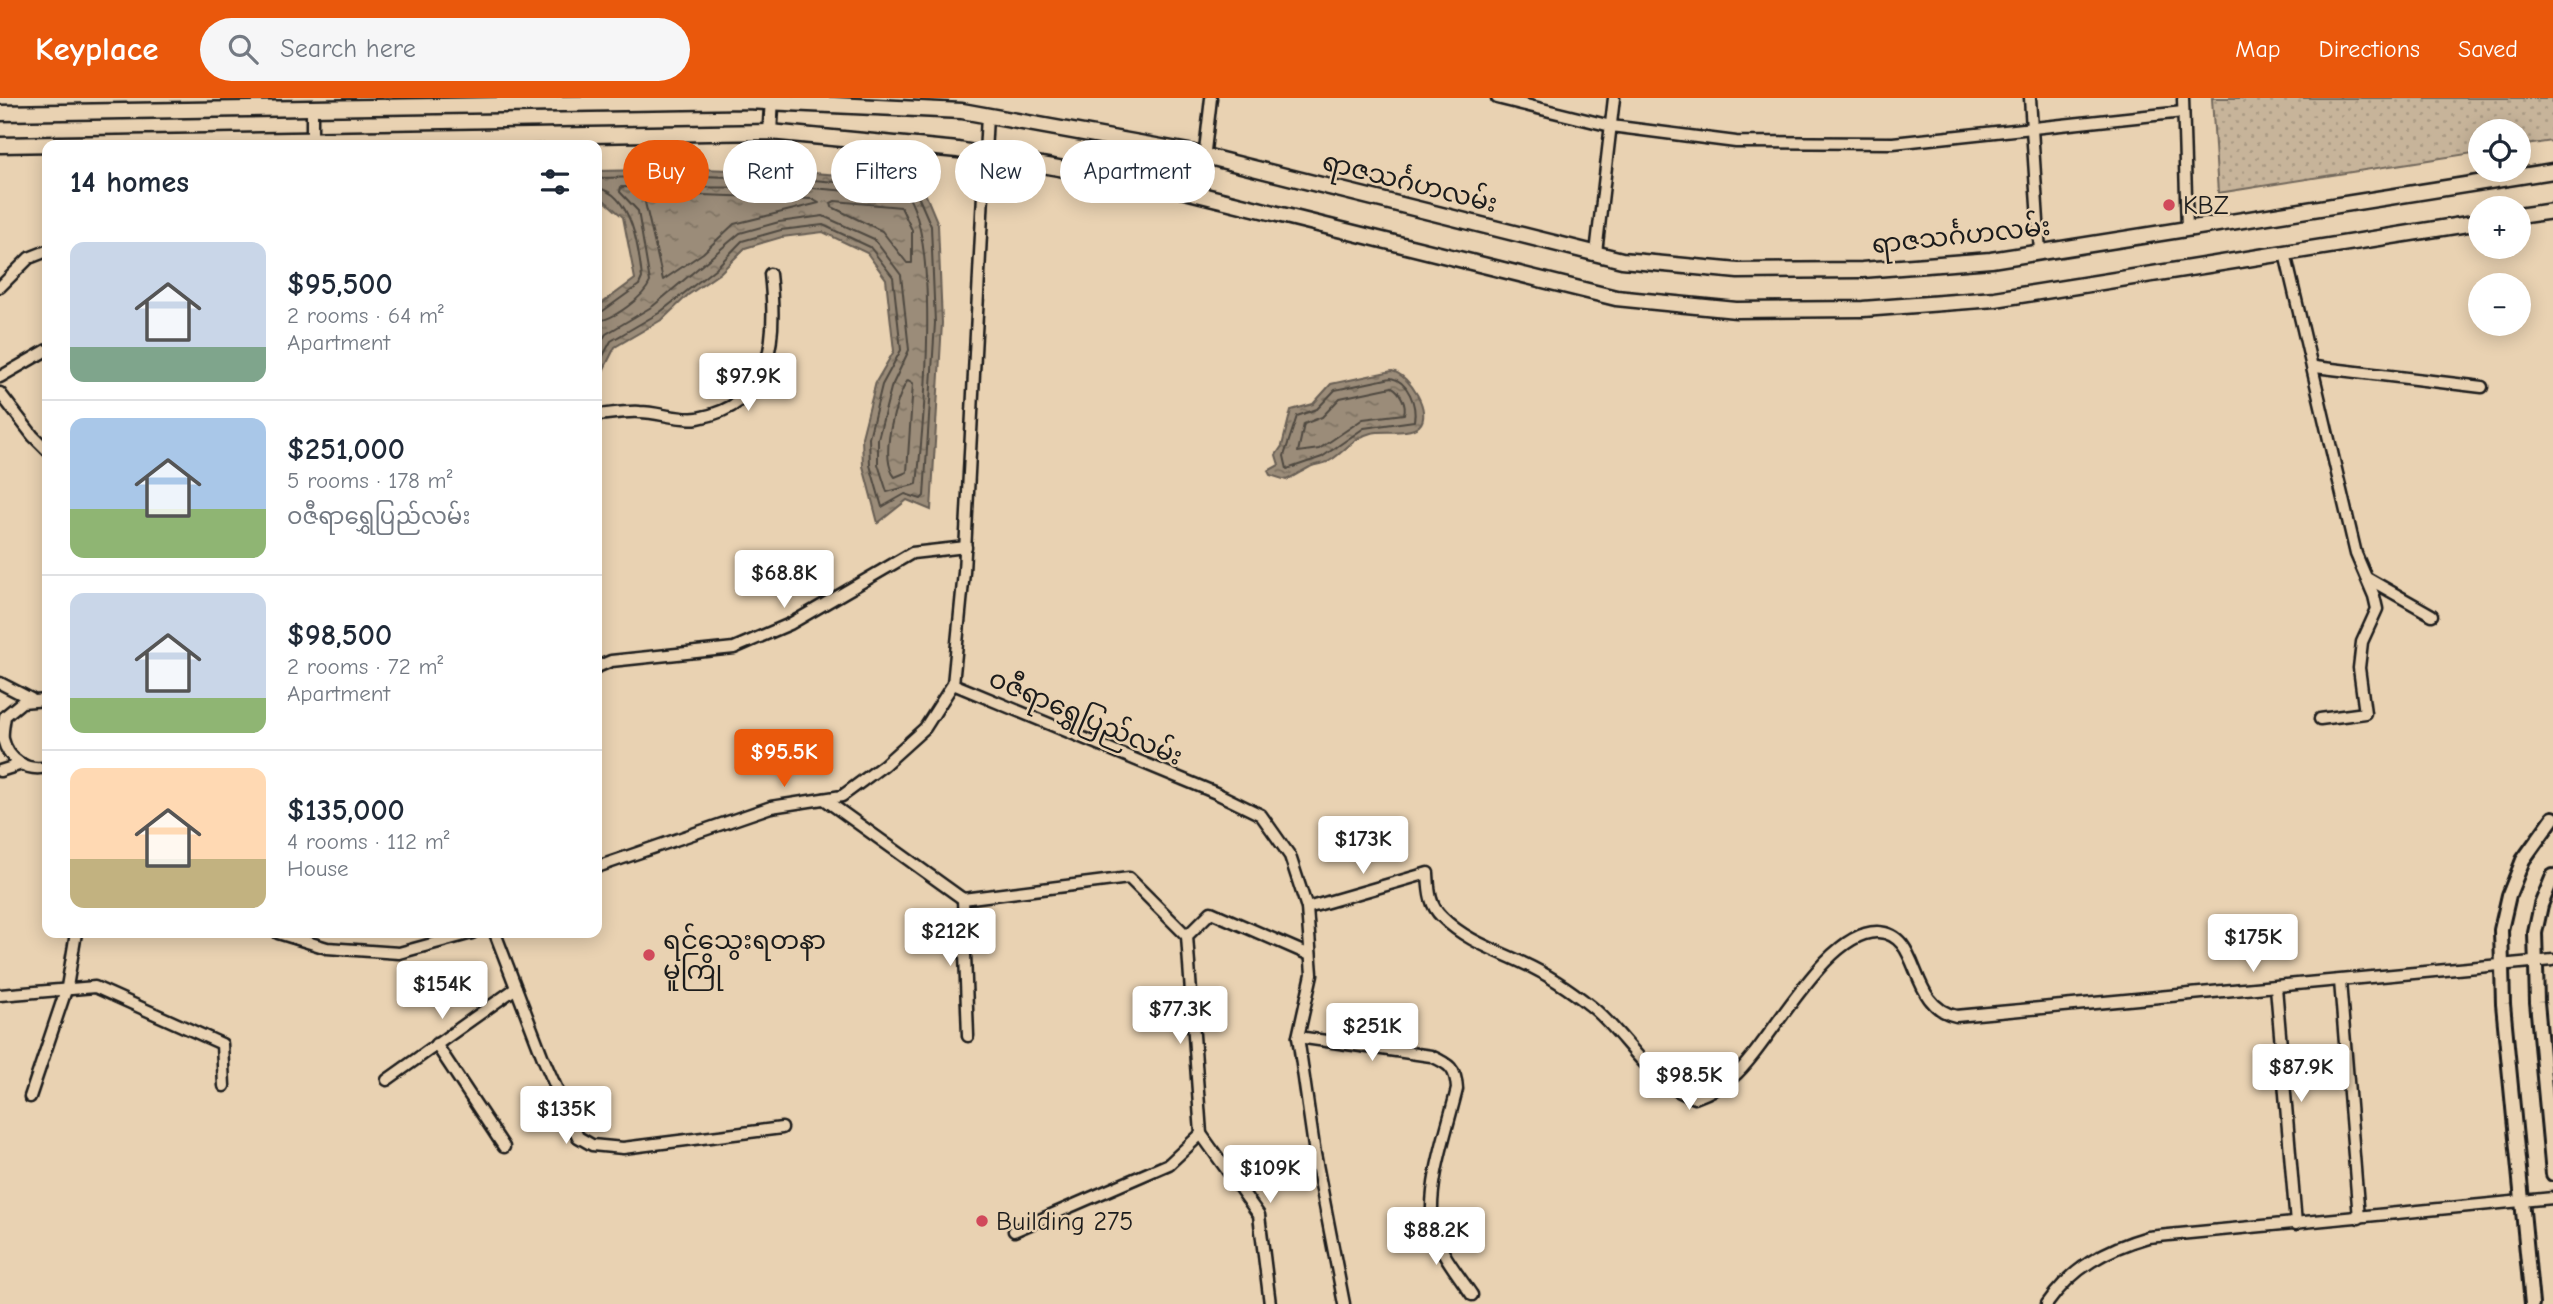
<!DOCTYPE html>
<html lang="en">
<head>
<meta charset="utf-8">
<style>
	body { margin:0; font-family:"Comic Neue","Noto Sans Myanmar",sans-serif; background:#f6f6f7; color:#1f2937; height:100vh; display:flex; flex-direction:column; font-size:26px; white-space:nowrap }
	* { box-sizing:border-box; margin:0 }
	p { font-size:23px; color:#747a83 }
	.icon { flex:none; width:38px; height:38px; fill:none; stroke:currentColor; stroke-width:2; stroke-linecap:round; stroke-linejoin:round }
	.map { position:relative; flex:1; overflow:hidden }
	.sheet { position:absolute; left:42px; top:42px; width:560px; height:798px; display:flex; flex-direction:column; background:#fff; border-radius:14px; box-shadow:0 4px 18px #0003 }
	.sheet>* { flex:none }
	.top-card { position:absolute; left:623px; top:42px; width:665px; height:63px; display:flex; gap:14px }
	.buttons { position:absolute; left:2468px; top:21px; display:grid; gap:14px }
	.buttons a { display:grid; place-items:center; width:63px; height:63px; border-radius:50%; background:#fff; box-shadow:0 4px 18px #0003; font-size:35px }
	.price { position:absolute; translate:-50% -60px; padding:0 16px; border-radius:7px; background:#fff; color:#222; font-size:23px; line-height:46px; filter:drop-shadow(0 2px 4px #0008) }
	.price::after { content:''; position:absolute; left:50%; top:42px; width:21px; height:16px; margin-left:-10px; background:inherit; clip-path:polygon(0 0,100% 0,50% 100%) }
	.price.on { background:#ea580c; color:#fff }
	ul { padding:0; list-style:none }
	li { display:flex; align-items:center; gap:21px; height:175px; padding:0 28px }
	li+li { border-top:2px solid #e0e1e3 }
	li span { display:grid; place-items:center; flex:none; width:196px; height:140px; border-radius:14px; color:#555 }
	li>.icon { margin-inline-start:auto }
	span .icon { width:84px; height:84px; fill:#fffc; stroke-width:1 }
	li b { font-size:30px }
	h2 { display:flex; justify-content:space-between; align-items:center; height:84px; padding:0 28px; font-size:30px }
	.pill { padding:0 24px; border-radius:32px; background:#fff; box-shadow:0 4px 18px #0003; font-size:24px; line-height:63px }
	.pill.on { background:#ea580c; color:#fff }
	header { display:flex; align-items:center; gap:42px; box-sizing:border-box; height:98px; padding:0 35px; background:#ea580c; color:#fff }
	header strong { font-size:33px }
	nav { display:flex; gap:38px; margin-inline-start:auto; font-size:24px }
	.search { width:490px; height:63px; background:#f6f6f7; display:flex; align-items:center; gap:18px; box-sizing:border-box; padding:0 24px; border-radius:38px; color:#747a83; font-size:26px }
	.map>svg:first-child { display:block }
	.grass { fill:url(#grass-dots); stroke:#72685b; stroke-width:2 }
	.water { fill:url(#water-ripples); stroke:#685f54; stroke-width:2 }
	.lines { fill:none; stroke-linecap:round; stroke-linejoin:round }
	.shore { stroke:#4f4941; stroke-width:2 }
	.minor-casing { stroke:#1c1c1c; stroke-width:15 }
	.tertiary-casing { stroke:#1c1c1c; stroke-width:18 }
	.primary-casing { stroke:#1c1c1c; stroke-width:19 }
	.minor { stroke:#e9d2b2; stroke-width:10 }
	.tertiary { stroke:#e9d2b2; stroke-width:12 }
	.primary { stroke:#e9d2b2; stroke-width:14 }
	.poi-dot { fill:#d1495b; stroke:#e9d2b2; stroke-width:2.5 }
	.labels { text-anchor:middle; stroke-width:5; stroke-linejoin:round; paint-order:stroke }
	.street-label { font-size:26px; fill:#1c1c1c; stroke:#e9d2b2 }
	.poi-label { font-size:26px; fill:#1c1c1c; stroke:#e9d2b2; text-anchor:start }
</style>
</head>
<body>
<header>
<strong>Keyplace</strong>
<div class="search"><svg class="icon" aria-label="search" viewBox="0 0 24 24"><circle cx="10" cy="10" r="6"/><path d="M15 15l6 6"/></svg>Search here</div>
<nav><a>Map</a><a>Directions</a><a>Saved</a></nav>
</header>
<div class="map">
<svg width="2553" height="1206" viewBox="0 0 2553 1206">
	<defs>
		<pattern id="grass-dots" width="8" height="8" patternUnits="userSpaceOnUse" patternTransform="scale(1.75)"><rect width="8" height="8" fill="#c7b49a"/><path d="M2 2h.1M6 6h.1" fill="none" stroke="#aa9a84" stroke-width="1.8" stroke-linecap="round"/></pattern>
		<pattern id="water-ripples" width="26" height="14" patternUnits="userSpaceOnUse" patternTransform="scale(1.75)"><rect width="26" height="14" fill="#9b8c79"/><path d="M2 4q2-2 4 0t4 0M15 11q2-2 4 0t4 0" fill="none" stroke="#7e7262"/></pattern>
	</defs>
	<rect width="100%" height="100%" fill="#e9d2b2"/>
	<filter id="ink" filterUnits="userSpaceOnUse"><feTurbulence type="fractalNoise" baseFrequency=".0143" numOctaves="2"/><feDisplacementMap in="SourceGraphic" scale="14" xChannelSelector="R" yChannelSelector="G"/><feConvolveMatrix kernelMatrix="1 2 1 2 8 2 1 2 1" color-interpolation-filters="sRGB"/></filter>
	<g filter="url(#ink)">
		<!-- grass -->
		<polygon class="grass" points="2212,0 2553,0 2553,43 2518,48 2518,33 2480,33 2480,54 2218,95"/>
		<!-- water -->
		<g class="water">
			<polygon points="702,71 813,75 920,83 938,126 942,225 931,412 907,402 878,425 863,368 862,339 876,284 894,253 886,181 867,155 823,134 782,139 745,150 720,175 688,197 663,221 615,249 597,285 597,209 635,181 623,119 597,96 597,73"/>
			<path d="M1392 273C1410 277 1433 315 1419 328 1409 337 1383 332 1371 335 1354 339 1344 354 1331 362 1324 367 1317 365 1310 369 1302 373 1295 378 1286 382L1270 377 1268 373 1279 367 1276 357 1282 348 1291 312 1313 306 1331 286Z"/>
		</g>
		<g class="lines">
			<!-- shore -->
			<g class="shore">
				<polyline points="597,80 702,78 813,82 915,91 931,128 935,225 924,398 921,401 905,396 882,409 870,367 869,340 882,287 901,252 893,179 870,149 823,127 781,132 742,143 716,170 659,215 611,243 597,269"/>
				<path d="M597 90C632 95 639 152 642 180L639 187 603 213 597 214"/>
				<polygon points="702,97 812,101 819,105 734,126 703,155 663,182 644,100"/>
				<polygon points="835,103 901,109 912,132 912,165 907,165 882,133 832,109 831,105"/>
				<path d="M597 223C613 222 644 199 650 184L638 113 620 94 621 89 812 90 908 98C940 150 924 322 917 386L887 394 878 366V341L891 290 909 252 901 177 874 141 823 118 779 124 740 135 653 208 606 236 597 250"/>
				<path d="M1391 280C1408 283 1417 307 1414 323L1364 330 1322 359 1287 371 1284 358 1297 318 1317 311 1335 292Z"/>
				<path d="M908 282 913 285 907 374 895 379C879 360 895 301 908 282Z"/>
				<path d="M1392 289C1400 293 1407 307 1404 316L1363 321 1319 351 1298 354 1304 326 1322 319 1340 300Z"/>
			</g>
			<defs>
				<g id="minor">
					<polyline points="1497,0 1611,28 1736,44 1893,45 2183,14"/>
					<polyline points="2030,0 2040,154"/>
					<polyline points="2183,0 2187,131"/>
					<polyline points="312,10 312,47"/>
					<polyline points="987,17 964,474 953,586 1216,695 1261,717 1290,758 1307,810 1312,876 1298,939 1315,1056 1344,1206"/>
					<polyline points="1200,97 1211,0"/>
					<polyline points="1596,155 1614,0"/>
					<polyline points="2285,155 2356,456 2374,498 2377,511 2362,544 2359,570 2365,615 2320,621"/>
					<polyline points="0,189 29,160 47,153"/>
					<polyline points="2315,269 2482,289"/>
					<polyline points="0,279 47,252"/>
					<polyline points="0,295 33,338 47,352"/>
					<path d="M597 317C611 316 625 313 640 314 658 314 680 323 698 320 775 306 777 238 770 176"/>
					<polyline points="2367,480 2432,517"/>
					<polyline points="597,569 611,563 734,550 790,526 912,455 966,449"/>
					<polyline points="0,585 31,601"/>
					<path d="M47 602 22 604 5 618C4 626 2 634 3 641 8 662 27 674 47 669"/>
					<polyline points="0,673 22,666"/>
					<polyline points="824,701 963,801 1129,780 1187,838"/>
					<polyline points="597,769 771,709 842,698 884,667 925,630 953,586"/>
					<polyline points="963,801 968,938"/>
					<path d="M1307 810 1428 775C1429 792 1429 807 1442 819 1466 843 1496 852 1525 866 1549 877 1572 893 1592 909 1627 937 1651 988 1695 1000 1709 995 1721 989 1733 979 1769 949 1825 832 1878 834 1923 836 1907 908 1956 918L2553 862"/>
					<polyline points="278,835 327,850 399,855 472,835"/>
					<polyline points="495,835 543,960 578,1039 592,1047 623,1050 782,1030"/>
					<polyline points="2340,883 2359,1120"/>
					<polyline points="2276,889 2296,1126"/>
					<polyline points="0,897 95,889 222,946 224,988"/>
					<path d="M1298 939 1431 958C1449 966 1456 970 1457 991 1448 1029 1427 1087 1433 1125 1436 1151 1458 1176 1472 1197"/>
					<polyline points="436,946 504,1049"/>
					<polyline points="387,982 516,890"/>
					<polyline points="30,999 67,889 76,835"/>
					<polyline points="1201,1036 1259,1117 1270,1206"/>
					<polyline points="1014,1133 1169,1066 1201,1036 1187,838 1211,814 1310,857"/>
					<path d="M2047 1206C2072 1170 2106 1151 2148 1139L2553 1100"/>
				</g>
				<g id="tertiary">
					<polyline points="770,34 772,0"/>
					<polyline points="2553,778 2541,807 2535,835 2537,904 2553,1076"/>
					<polyline points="2532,1206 2503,906 2501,832 2509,797 2523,762 2553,720"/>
				</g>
				<g id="primary">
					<polyline points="0,15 746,3 962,13 1189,54 1622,162 1738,173 1862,172 1991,162 2553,73"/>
					<polyline points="0,47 770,34 958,52 1181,92 1616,200 1736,212 1863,211 1995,201 2480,124"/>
					<polyline points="2518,118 2553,113"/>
				</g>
			</defs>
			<!-- minor casing -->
			<use href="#minor" class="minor-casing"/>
			<!-- tertiary casing -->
			<use href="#tertiary" class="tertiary-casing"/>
			<!-- primary casing -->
			<use href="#primary" class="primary-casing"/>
			<!-- minor -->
			<use href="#minor" class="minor"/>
			<!-- tertiary -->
			<use href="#tertiary" class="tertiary"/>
			<!-- primary -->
			<use href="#primary" class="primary"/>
		</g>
	</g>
	<!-- markers -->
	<g class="poi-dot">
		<circle cx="2169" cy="107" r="7"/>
		<circle cx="649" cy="857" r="7"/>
		<circle cx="982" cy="1123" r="7"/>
	</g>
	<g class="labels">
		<!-- street labels -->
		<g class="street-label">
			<text transform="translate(1410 84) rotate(14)" y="9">ရာဇသင်္ဂဟလမ်း</text>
			<text transform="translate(1961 137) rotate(-6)" y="9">ရာဇသင်္ဂဟလမ်း</text>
			<text transform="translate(1086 619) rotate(23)" y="9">ဝဇီရာရွှေပြည်လမ်း</text>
		</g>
		<!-- poi labels -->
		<g class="poi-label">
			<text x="2183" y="116">KBZ</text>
			<text x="663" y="851">ရင်သွေးရတနာ<tspan x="663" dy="30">မူကြို</tspan></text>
			<text x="996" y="1132">Building 275</text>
		</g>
	</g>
</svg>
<div class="buttons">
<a><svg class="icon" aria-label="locate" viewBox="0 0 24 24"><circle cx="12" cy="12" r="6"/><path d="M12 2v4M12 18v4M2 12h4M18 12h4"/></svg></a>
<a>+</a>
<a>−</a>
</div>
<b class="price" style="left:748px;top:315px">$97.9K</b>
<b class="price" style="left:784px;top:512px">$68.8K</b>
<b class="price on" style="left:784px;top:691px">$95.5K</b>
<b class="price" style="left:1363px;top:778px">$173K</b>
<b class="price" style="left:950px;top:870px">$212K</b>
<b class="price" style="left:2253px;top:876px">$175K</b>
<b class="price" style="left:442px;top:923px">$154K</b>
<b class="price" style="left:1180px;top:948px">$77.3K</b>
<b class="price" style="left:1372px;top:965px">$251K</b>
<b class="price" style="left:2301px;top:1006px">$87.9K</b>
<b class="price" style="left:1689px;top:1014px">$98.5K</b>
<b class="price" style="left:566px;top:1048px">$135K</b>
<b class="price" style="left:1270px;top:1107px">$109K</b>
<b class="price" style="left:1436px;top:1169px">$88.2K</b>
<div class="top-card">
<a class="pill on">Buy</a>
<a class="pill">Rent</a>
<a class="pill">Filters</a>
<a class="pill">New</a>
<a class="pill">Apartment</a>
</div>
<section class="sheet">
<h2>14 homes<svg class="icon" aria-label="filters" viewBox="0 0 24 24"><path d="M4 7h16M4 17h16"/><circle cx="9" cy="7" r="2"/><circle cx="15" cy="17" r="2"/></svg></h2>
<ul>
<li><span style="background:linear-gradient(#c9d6e8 75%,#7fa58c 0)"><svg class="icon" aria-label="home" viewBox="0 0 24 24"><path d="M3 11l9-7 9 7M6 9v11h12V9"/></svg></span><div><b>$95,500</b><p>2 rooms · 64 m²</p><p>Apartment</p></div></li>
<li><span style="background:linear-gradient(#a9c7e8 65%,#8fb573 0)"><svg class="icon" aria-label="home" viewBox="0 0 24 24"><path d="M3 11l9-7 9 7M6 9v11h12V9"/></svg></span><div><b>$251,000</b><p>5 rooms · 178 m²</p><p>ဝဇီရာရွှေပြည်လမ်း</p></div></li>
<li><span style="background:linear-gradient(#c9d6e8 75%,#8fb573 0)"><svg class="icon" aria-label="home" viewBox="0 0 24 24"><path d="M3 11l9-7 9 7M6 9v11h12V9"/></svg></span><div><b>$98,500</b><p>2 rooms · 72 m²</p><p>Apartment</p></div></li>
<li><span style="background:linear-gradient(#ffd9b3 65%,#c2b280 0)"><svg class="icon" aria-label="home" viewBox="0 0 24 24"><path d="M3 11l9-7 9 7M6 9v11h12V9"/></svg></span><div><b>$135,000</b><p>4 rooms · 112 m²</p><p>House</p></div></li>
</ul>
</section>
</div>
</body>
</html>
